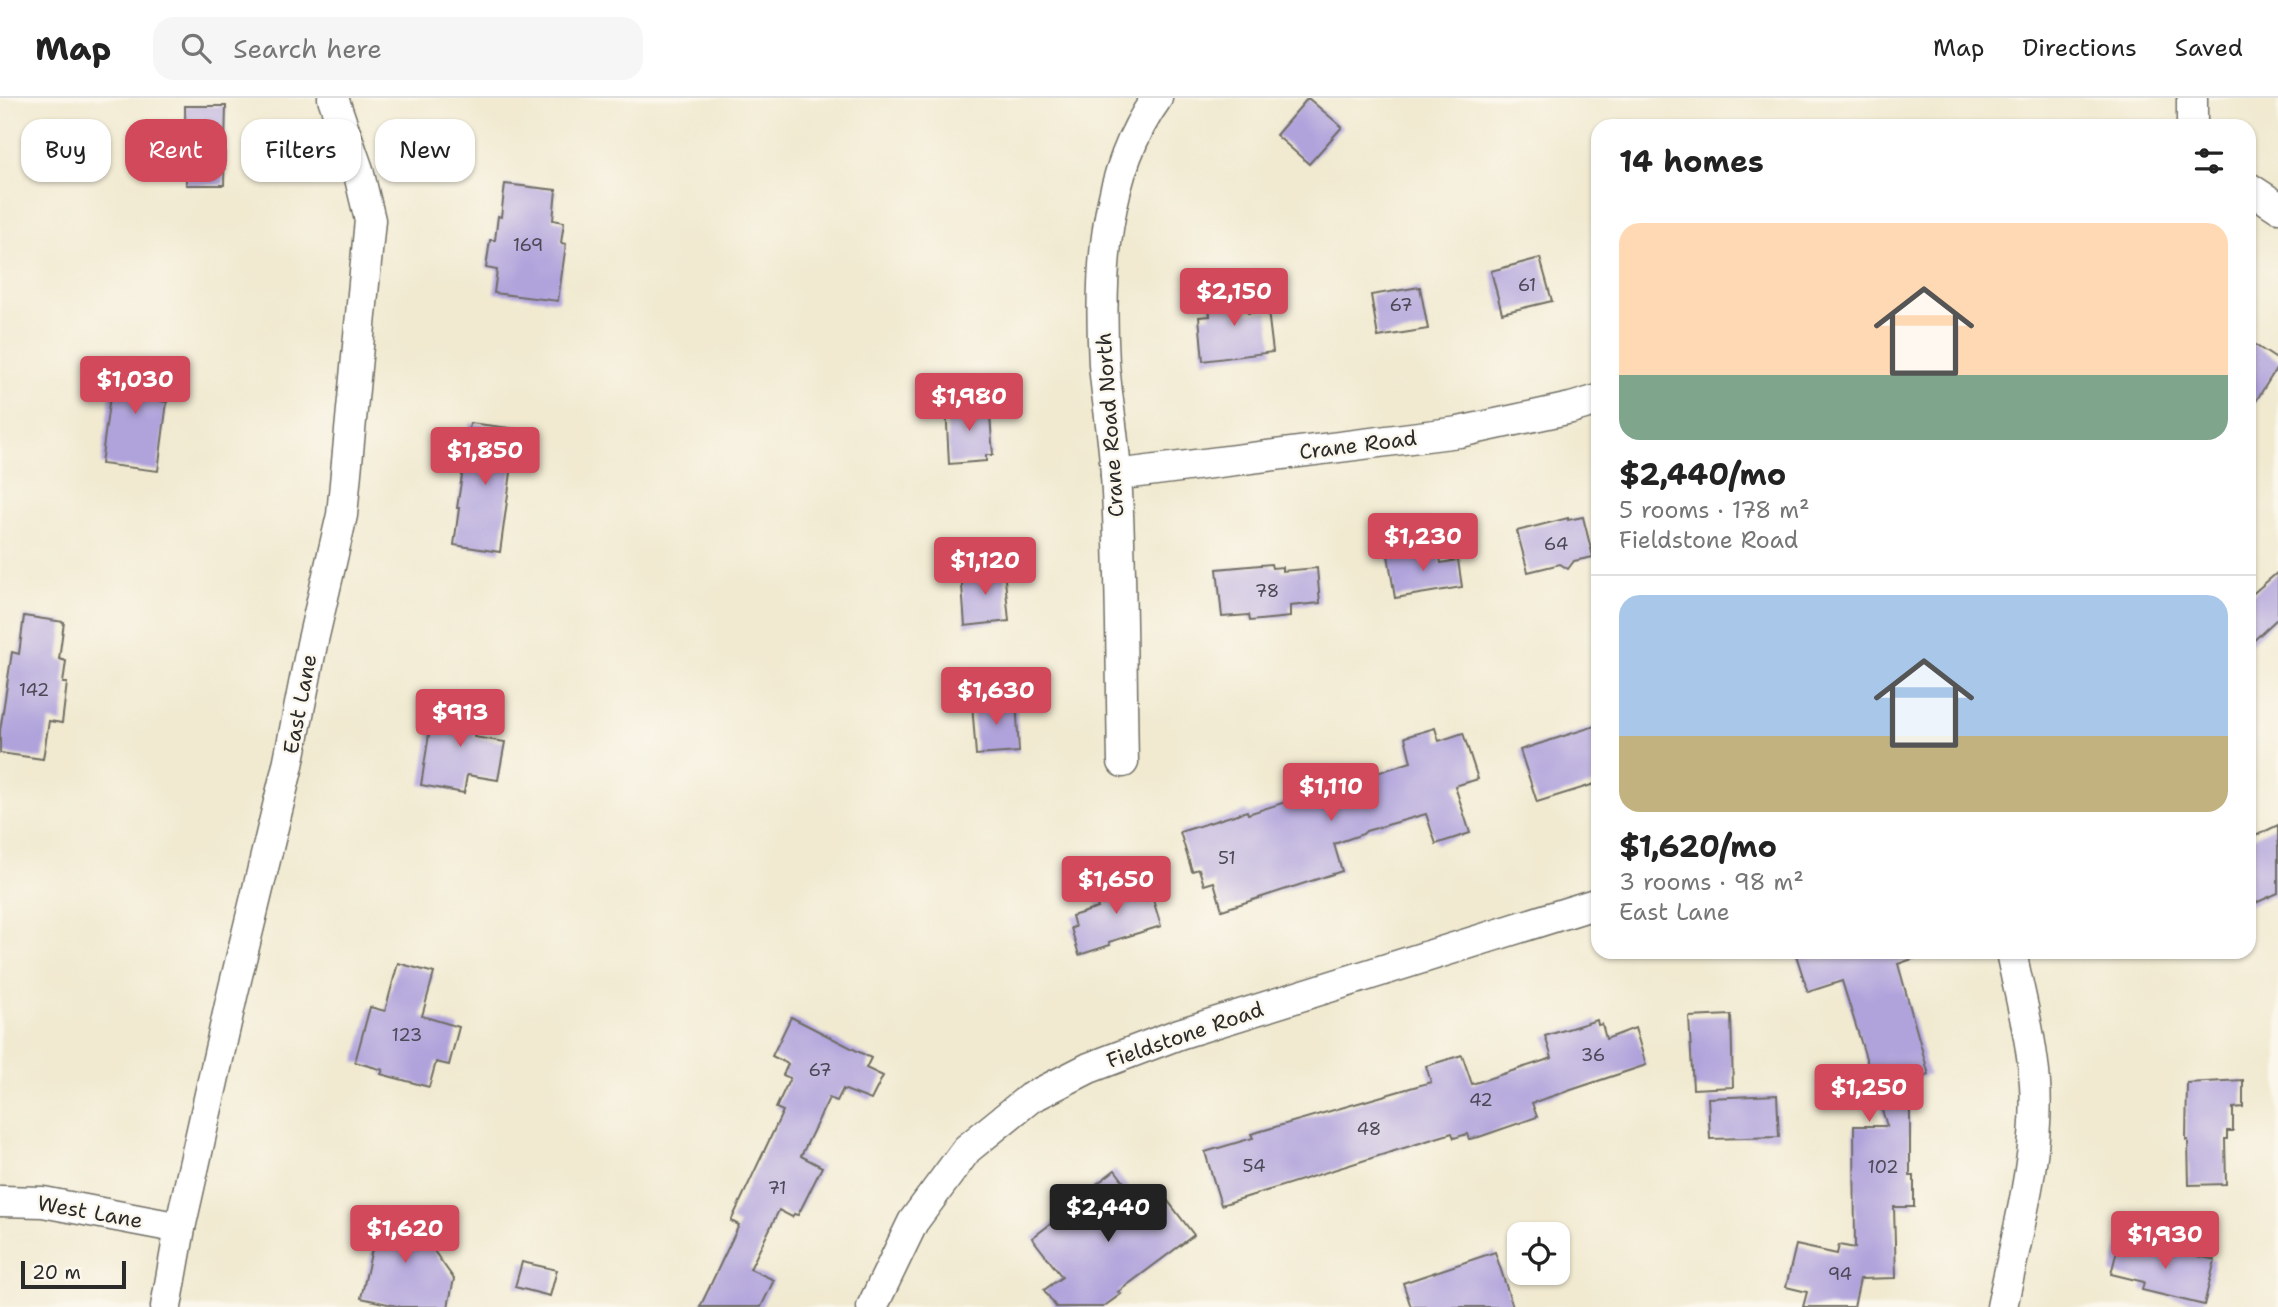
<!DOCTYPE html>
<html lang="en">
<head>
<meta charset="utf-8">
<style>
	body { margin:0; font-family:"Shantell Sans",sans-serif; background:#f6f6f6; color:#222; height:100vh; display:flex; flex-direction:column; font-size:26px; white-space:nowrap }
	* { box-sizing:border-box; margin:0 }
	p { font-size:23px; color:#767676 }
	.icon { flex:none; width:38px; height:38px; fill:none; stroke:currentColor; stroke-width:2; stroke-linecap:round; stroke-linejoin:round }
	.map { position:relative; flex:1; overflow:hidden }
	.side { position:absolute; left:1591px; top:21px; width:665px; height:840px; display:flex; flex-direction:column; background:#fff; border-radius:21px; box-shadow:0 2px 5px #0004 }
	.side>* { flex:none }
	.banner { position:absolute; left:21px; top:21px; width:665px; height:63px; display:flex; gap:14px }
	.controls { position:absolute; left:1507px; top:1124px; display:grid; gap:14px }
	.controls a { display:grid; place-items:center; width:63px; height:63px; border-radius:14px; background:#fff; box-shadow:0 2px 5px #0004; font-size:35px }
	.scale { position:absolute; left:21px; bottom:18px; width:105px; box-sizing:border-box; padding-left:7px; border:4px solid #2b2b2b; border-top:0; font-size:19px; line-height:24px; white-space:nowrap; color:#2b2b2b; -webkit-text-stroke:5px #fbf7ec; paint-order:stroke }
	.price { position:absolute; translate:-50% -60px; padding:0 16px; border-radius:7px; background:#d1495b; color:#fff; font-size:23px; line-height:46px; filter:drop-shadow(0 2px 4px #0008) }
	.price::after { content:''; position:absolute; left:50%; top:42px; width:21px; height:16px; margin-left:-10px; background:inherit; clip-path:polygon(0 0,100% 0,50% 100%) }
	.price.selected { background:#222; color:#fff }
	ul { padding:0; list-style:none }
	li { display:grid; align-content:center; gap:14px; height:371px; padding:0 28px }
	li+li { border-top:2px solid #e0e0e0 }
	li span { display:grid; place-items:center; height:217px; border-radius:21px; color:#555 }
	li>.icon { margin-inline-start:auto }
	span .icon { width:126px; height:126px; fill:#fffc; stroke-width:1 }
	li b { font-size:30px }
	h2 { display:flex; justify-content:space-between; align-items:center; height:84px; padding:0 28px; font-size:30px }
	.tag { padding:0 24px; border-radius:21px; background:#fff; box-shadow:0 2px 5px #0004; font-size:24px; line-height:63px }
	.tag.selected { background:#d1495b; color:#fff }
	header { display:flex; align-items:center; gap:42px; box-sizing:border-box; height:98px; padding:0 35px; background:#fff; border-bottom:2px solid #e0e0e0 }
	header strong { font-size:33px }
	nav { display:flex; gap:38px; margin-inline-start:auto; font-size:24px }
	.search { width:490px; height:63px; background:#f6f6f6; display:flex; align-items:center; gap:18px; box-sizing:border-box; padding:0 24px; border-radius:21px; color:#767676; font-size:26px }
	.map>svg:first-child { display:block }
	.building { fill:#b0a3dc }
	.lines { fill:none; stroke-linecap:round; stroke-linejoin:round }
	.minor-casing { stroke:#706e65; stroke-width:33 }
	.minor { stroke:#fff; stroke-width:30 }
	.labels { text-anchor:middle; stroke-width:5; stroke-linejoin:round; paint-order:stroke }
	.number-label { font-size:18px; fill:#4c4957 }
	.street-label { font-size:21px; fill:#2b2b2b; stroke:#fbf7ec }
</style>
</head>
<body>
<header>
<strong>Map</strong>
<div class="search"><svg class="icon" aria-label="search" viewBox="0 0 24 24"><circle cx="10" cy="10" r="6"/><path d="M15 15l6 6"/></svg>Search here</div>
<nav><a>Map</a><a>Directions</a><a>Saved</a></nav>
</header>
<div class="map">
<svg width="2278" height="1209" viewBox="0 0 2278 1209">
	<rect width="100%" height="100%" fill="#fbf7ec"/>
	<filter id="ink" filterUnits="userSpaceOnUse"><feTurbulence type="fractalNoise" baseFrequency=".0143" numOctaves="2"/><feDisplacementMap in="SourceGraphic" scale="14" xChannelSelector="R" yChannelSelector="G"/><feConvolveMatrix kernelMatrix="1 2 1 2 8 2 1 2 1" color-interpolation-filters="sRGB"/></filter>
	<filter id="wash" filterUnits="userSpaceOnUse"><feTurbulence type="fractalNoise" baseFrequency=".00686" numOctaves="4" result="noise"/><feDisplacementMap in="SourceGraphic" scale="28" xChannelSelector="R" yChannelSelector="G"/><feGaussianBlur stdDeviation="1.57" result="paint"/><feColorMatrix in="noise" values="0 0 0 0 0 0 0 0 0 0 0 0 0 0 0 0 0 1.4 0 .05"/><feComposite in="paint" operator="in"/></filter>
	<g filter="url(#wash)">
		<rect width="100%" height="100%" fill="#f1ead1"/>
		<g id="blocks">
			<!-- building -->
			<g class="building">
				<polygon points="1308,0 1342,29 1309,66 1276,37"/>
				<polygon points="185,8 226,8 224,87 186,87"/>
				<polygon points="505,86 556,92 553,122 564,124 561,145 566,146 558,203 494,195 497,172 486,170 490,142 495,142 498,118 501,119"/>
				<polygon points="1540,160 1552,203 1502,215 1491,173"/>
				<polygon points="1420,189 1428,231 1378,239 1371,197"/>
				<polygon points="1245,191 1248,215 1268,213 1273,254 1203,263 1199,219 1210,218 1208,196"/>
				<polygon points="2249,243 2278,262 2278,268 2249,314"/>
				<polygon points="115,260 165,267 160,303 167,304 158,373 101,366"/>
				<polygon points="989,304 993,357 986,357 986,363 949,366 946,307"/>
				<polygon points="470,325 517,331 500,454 454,447 459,410 457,410"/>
				<polygon points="1583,419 1593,459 1574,463 1568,471 1560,466 1528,474 1517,433 1568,420 1568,422"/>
				<polygon points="1438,448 1441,465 1458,462 1462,489 1395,500 1388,457"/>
				<polygon points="1271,466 1272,470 1282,469 1282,473 1317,470 1320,505 1290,508 1290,519 1250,523 1249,517 1222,519 1217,471"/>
				<polygon points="1004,471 1009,523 965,528 961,474"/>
				<polygon points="2278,474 2278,520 2249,547 2249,499"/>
				<polygon points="24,518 64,524 59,561 66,563 63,585 67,585 62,625 49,623 43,661 0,655 0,633 12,554 19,556"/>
				<polygon points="446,597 480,602 474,639 505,644 498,682 467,677 464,695 421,687 430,630 441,632"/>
				<polygon points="1016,601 1019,654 976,657 972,605"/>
				<polygon points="1598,627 1598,685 1537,704 1520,652"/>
				<polygon points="1435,630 1439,643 1463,635 1478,681 1455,688 1470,735 1436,746 1426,716 1366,733 1363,736 1334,746 1342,773 1222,812 1214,784 1204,787 1199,771 1192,773 1180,734 1247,713 1248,716 1411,664 1405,639"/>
				<polygon points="2278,727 2278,795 2249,808 2249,741"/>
				<polygon points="1146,778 1161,828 1109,844 1110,847 1079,857 1071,830 1075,829 1072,818 1098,810 1093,794"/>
				<polygon points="1795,854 1914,854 1915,860 1898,866 1929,977 1910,983 1910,1078 1914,1078 1914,1109 1894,1109 1896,1180 1860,1181 1854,1209 1803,1209 1807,1194 1786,1189 1796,1147 1837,1156 1839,1147 1855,1150 1854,1028 1887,1028 1842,883 1808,894"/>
				<polygon points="398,865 434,875 422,918 459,929 449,967 436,964 429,989 381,976 383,972 355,964 370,909 385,913"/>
				<polygon points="1731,917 1733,989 1693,991 1689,919"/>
				<polygon points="791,919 871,960 866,970 883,978 871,1002 843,991 837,1003 829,1000 801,1058 822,1069 798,1117 794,1116 792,1119 779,1112 750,1171 774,1182 761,1209 700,1209 739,1127 731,1123 783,1013 776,1010 790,980 783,977 788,966 772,958"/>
				<polygon points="1597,922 1598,927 1602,926 1606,941 1635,930 1646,967 1532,1005 1537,1019 1479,1039 1469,1041 1467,1036 1454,1040 1452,1035 1221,1107 1205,1054 1253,1040 1251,1036 1431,984 1426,968 1462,957 1472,986 1552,960 1545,938"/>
				<polygon points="2243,982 2243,1009 2233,1010 2233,1033 2227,1033 2227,1041 2225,1041 2226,1086 2189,1087 2188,1042 2186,1042 2187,985"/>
				<polygon points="1777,997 1779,1039 1710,1041 1708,1000"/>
				<polygon points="1115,1072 1145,1112 1164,1098 1194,1137 1118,1194 1121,1196 1103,1209 1056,1209 1044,1192 1062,1179 1032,1140 1088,1098 1085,1095"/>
				<polygon points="375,1113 431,1126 427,1143 454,1181 448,1209 401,1209 361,1200 372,1151 367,1150"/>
				<polygon points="2120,1140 2215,1162 2204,1207 2142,1192 2144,1184 2111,1176"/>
				<polygon points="1495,1154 1513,1209 1411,1209 1403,1185"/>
				<polygon points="522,1164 557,1172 550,1198 515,1189"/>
			</g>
		</g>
	</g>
	<g filter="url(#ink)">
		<use href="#blocks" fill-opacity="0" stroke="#706e65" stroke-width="2"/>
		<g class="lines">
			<defs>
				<g id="minor">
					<polyline points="2192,0 2192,28"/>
					<polyline points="2249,90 2278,109"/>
					<polyline points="1116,377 1459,334 1571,310 1598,302"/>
					<path d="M1123 664C1121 569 1122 472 1116 377 1114 340 1107 303 1104 266 1099 177 1103 75 1157 0"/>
					<polyline points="0,1103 43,1104 180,1130"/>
					<polyline points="166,1209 180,1130 232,898 288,667 312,546 342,417 370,122 358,72 333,0"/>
					<polyline points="872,1209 913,1124 967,1051 1030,1000 1089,970 1179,936 1598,805"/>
					<path d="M2002 1209C2016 1140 2040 1056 2035 986 2032 942 2020 898 2011 854"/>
				</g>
			</defs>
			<!-- minor casing -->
			<use href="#minor" class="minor-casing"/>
			<!-- minor -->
			<use href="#minor" class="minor"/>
		</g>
	</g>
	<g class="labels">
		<!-- number labels -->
		<g class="number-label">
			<text x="528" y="153">169</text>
			<text x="1527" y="193">61</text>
			<text x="1401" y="213">67</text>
			<text x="1556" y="452">64</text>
			<text x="1267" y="499">78</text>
			<text x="34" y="598">142</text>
			<text x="1227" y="766">51</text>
			<text x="407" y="943">123</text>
			<text x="1593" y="963">36</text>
			<text x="820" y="978">67</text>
			<text x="1481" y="1008">42</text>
			<text x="1369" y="1037">48</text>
			<text x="1254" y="1074">54</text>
			<text x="1883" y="1075">102</text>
			<text x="777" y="1096">71</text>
			<text x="1840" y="1182">94</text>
		</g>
		<!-- street labels -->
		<g class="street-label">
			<text transform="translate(1110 327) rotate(-94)" y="7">Crane Road North</text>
			<text transform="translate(1358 347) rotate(-7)" y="7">Crane Road</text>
			<text transform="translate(300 606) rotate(-79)" y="7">East Lane</text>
			<text transform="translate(1185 937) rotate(-19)" y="7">Fieldstone Road</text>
			<text transform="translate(90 1114) rotate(10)" y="7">West Lane</text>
		</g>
	</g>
</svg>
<div class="controls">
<a><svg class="icon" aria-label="locate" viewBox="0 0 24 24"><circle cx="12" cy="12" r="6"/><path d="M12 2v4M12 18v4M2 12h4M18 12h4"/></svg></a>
</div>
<div class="scale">20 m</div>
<b class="price" style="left:1234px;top:230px">$2,150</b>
<b class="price" style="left:135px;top:318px">$1,030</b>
<b class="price" style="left:969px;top:335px">$1,980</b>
<b class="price" style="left:485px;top:389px">$1,850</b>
<b class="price" style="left:1423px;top:475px">$1,230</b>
<b class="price" style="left:985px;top:499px">$1,120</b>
<b class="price" style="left:996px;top:629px">$1,630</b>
<b class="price" style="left:460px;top:651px">$913</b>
<b class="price" style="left:1331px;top:725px">$1,110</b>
<b class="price" style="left:1116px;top:818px">$1,650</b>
<b class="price" style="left:1869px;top:1026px">$1,250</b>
<b class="price selected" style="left:1108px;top:1146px">$2,440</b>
<b class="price" style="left:405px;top:1167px">$1,620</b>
<b class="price" style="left:2165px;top:1173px">$1,930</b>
<div class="banner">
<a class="tag">Buy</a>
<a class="tag selected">Rent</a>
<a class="tag">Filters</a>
<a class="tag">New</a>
</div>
<section class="side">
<h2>14 homes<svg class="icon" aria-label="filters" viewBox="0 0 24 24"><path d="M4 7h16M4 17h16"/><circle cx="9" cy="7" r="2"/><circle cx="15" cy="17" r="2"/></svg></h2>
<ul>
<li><span style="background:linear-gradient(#ffd9b3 70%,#7fa58c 0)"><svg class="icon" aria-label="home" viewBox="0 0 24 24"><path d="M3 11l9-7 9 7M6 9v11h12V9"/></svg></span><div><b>$2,440/mo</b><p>5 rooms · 178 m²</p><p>Fieldstone Road</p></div></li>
<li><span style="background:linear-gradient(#a9c7e8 65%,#c2b280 0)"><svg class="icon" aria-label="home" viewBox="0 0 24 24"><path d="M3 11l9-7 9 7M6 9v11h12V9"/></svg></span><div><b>$1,620/mo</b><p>3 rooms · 98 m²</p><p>East Lane</p></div></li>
</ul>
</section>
</div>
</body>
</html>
